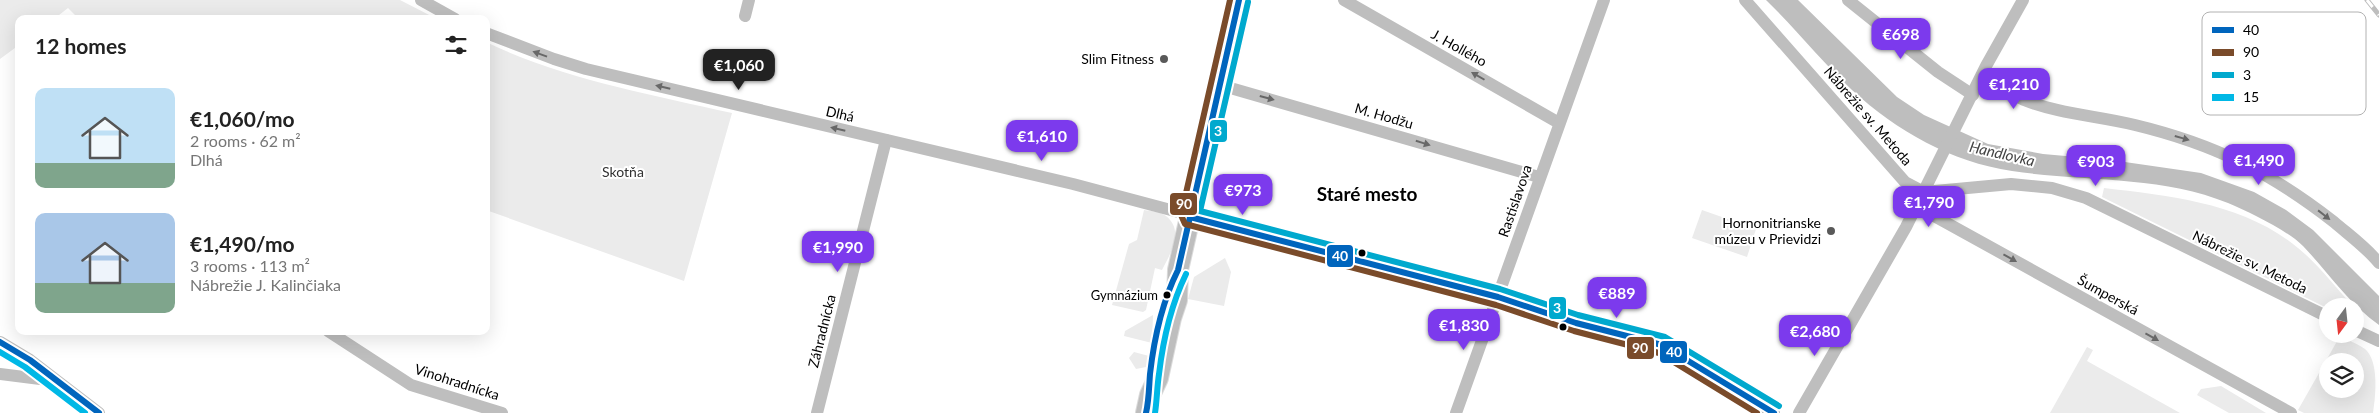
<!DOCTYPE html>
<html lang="en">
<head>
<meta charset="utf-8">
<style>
	body { margin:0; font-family:Lato,sans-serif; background:#f2f2f2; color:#222; height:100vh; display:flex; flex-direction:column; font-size:19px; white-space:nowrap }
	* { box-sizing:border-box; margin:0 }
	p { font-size:16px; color:#767676 }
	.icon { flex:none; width:28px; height:28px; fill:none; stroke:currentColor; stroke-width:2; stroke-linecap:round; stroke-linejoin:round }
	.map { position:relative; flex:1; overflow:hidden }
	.side { position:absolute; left:15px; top:15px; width:475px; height:320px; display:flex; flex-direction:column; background:#fff; border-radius:10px; box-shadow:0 5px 20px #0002 }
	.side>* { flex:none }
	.needle { width:32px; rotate:195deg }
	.tools { position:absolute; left:2319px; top:298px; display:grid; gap:10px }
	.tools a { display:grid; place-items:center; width:45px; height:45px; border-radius:50%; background:#fff; box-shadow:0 5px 20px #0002; font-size:25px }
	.price { position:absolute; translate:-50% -42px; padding:0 11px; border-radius:10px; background:#7c3aed; color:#fff; font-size:16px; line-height:32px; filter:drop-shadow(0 1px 2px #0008) }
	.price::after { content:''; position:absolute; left:50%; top:30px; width:15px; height:11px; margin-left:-8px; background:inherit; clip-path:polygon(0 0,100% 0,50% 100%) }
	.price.on { background:#222; color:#fff }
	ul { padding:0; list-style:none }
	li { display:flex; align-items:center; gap:15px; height:125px; padding:0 20px }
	li span { display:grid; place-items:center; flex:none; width:140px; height:100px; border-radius:10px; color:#555 }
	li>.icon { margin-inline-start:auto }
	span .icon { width:60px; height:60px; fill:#fffc; stroke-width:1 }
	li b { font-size:21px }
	h2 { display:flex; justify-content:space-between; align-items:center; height:60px; padding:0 20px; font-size:21px }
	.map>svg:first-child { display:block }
	.green { fill:#ebebeb; fill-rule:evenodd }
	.water { fill:#bebebe }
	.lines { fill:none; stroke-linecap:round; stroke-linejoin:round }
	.primary-casing { stroke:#dbdbdb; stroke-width:22 }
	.minor { stroke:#bebebe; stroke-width:12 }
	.primary { stroke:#bebebe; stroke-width:20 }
	.rail-casing { stroke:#bebebe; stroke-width:5 }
	.rail { stroke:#fff; stroke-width:3; stroke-dasharray:9; stroke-linecap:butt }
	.bus-1-casing { stroke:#fff; stroke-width:10 }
	.bus-2-casing { stroke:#fff; stroke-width:10 }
	.bus-3-casing { stroke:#fff; stroke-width:10 }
	.bus-4-casing { stroke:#fff; stroke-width:10 }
	.bus-1 { stroke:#0065bd; stroke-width:6 }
	.bus-2 { stroke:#7a4b2a; stroke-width:6 }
	.bus-3 { stroke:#00a9ce; stroke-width:6 }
	.bus-4 { stroke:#00b8e6; stroke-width:6 }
	.oneway { fill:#686868 }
	.poi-dot { fill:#595959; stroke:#fff; stroke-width:2 }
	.bus-dot { fill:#000; stroke:#fff; stroke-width:2 }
	.labels { text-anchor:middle; stroke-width:4; stroke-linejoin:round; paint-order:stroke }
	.bus-label { font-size:13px; fill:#000; stroke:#fff; text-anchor:end }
	.street-label { font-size:14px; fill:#000; stroke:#fff }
	.poi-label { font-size:14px; fill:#000; stroke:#fff; text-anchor:end }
	.park-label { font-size:14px; fill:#323232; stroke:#fff }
	.water-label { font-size:15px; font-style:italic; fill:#434343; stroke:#fff }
	.district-label { font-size:19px; font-weight:bold; fill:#000; stroke:#fff }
	.key { fill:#fff; stroke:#b2b2b2; stroke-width:1 }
	.key-label { font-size:14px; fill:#000 }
	.line-badge { stroke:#fff; stroke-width:2 }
	.badge-label { font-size:14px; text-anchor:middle; font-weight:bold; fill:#fff }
</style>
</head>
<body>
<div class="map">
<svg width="2379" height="413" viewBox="0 0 2379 413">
	<rect width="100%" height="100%" fill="#fff"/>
	<!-- green -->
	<g class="green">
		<polygon points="0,0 400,0 437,19 79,19 68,8 54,19 19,19 19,45 0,59"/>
		<path d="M486 42C563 79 649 94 732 113L684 281 486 210Z"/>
		<path d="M2104 188C2171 196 2244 203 2298 248 2318 264 2335 287 2353 306H2328L2327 308 2102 197Z"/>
		<path d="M1144 210C1151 211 1161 212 1166 216 1185 231 1170 254 1162 270L1155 268 1146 310 1143 312 1112 305 1129 244 1137 240Z"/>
		<polygon points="1702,210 1756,229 1747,257 1692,238"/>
		<polygon points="1225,258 1231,272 1224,306 1188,299 1194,277"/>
		<polygon points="1153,315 1152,343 1124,336 1125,331"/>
		<path d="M2340 336C2348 340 2358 344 2365 349 2379 361 2376 395 2373 413H2304L2298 410ZM2328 361H2355V389H2328Z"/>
		<polygon points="2087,347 2093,350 2087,361 2180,413 2050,413"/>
		<polygon points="1134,352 1149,356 1149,362 1146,367 1136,369 1129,358"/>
		<polygon points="2221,386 2266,413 2229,413 2197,395 2201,389"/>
	</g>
	<!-- water -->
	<path class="water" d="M1766 0H1798L1897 97 1924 115 1988 144 2043 154 2111 160 2201 173 2254 192 2286 210 2313 230 2379 296V325C2349 304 2328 272 2303 246 2287 230 2249 212 2228 203 2160 175 2083 182 2012 171 1951 162 1897 131 1852 90 1822 62 1796 29 1766 0Z"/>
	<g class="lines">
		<defs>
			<polyline id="primary" points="1146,413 1150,395 1158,378 1171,318 1177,300 1178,270 1239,0"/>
		</defs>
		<!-- primary casing -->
		<use href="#primary" class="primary-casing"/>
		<!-- minor -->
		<g class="minor">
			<polyline points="421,0 455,19"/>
			<polyline points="1344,0 1559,123"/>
			<polyline points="1745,0 1905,182 1924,192 2011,184 2052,188 2086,198 2328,317"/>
			<polyline points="1848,0 1938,72 1973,95"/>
			<polyline points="745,16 749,0"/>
			<polyline points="486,33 554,59 586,69 1073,184 1498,297 1576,323 1662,345 1774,413"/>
			<path d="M1982 75C1996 83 2010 94 2024 100 2059 114 2099 116 2135 125 2214 144 2270 172 2334 222 2349 235 2366 247 2379 263"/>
			<polyline points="1220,85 1539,177"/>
			<polyline points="1924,192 1934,216 1945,222 2291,413"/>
			<polyline points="2355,330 2379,341"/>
			<polyline points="328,331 411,385 502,413"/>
			<polyline points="0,342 30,360 99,413"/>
			<polyline points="0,374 56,381"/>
			<polyline points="817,413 886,140"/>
			<polyline points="1456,413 1604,0"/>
			<polyline points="1799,413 1906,227 1986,66 2023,0"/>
		</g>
		<!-- primary -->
		<use href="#primary" class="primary"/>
		<defs>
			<polyline id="rail" points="2367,0 2379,15"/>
		</defs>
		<!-- rail casing -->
		<use href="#rail" class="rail-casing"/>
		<!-- rail -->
		<use href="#rail" class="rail"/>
		<defs>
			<g id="bus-1">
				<polyline points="1190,217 1498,297 1576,323 1662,345 1774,413"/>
				<polyline points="0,342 30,360 99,413"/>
				<path d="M1146 413C1149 400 1149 387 1150 374 1154 339 1162 302 1178 270L1239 0"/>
			</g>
			<polyline id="bus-2" points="1230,0 1181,215 1185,224 1496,305 1574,331 1659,353 1757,413"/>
			<polyline id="bus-3" points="1248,2 1200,211 1500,289 1578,315 1665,337 1779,406"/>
			<g id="bus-4">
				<polyline points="0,352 25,367 85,413"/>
				<path d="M1155 413C1157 400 1157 387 1159 374 1163 340 1171 305 1186 274"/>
			</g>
		</defs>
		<!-- bus-1 casing -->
		<use href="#bus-1" class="bus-1-casing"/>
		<!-- bus-2 casing -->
		<use href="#bus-2" class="bus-2-casing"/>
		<!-- bus-3 casing -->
		<use href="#bus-3" class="bus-3-casing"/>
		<!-- bus-4 casing -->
		<use href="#bus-4" class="bus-4-casing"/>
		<!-- bus-1 -->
		<use href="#bus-1" class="bus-1"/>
		<!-- bus-2 -->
		<use href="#bus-2" class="bus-2"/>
		<!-- bus-3 -->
		<use href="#bus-3" class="bus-3"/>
		<!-- bus-4 -->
		<use href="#bus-4" class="bus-4"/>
	</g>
	<!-- one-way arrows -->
	<defs><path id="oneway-solid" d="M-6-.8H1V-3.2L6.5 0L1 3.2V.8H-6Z" transform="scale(1.25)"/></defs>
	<g class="oneway">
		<use href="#oneway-solid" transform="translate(540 54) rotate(-160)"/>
		<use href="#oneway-solid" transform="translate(1478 76) rotate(-150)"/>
		<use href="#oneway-solid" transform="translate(663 87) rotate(-167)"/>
		<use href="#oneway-solid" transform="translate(1267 98) rotate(15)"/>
		<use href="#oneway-solid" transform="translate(838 129) rotate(-167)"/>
		<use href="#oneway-solid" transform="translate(2182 138) rotate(16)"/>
		<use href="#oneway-solid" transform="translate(1423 143) rotate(17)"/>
		<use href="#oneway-solid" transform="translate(2324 215) rotate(38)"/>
		<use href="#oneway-solid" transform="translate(2010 258) rotate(29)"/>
		<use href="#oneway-solid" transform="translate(2152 337) rotate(29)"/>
	</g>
	<!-- markers -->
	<g class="poi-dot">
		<circle cx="1164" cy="59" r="5"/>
		<circle cx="1831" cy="231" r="5"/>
	</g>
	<g class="bus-dot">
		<circle cx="1362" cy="253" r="4.5"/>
		<circle cx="1167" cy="295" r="4.5"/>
		<circle cx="1563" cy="327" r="4.5"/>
	</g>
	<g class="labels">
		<!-- bus labels -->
		<g class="bus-label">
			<text x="1158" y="300">Gymnázium</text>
		</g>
		<!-- street labels -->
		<g class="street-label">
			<text transform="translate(1459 48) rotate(29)" y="5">J. Hollého</text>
			<text transform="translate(840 114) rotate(13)" y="5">Dlhá</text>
			<text transform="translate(1384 116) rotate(16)" y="5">M. Hodžu</text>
			<text transform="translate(1868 116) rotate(49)" y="5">Nábrežie sv. Metoda</text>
			<text transform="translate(1515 201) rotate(-71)" y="5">Rastislavova</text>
			<text transform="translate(2250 262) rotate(26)" y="5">Nábrežie sv. Metoda</text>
			<text transform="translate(2108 295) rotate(29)" y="5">Šumperská</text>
			<text transform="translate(822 331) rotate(-76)" y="5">Záhradnícka</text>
			<text transform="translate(457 382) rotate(18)" y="5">Vinohradnícka</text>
		</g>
		<!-- poi labels -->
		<g class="poi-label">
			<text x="1154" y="64">Slim Fitness</text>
			<text x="1821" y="228">Hornonitrianske<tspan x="1821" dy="16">múzeu v Prievidzi</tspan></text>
		</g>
		<!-- park labels -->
		<g class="park-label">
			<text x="623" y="177">Skotňa</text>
		</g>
		<!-- water labels -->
		<g class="water-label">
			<text transform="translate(2002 154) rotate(13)" y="5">Handlovka</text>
		</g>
		<!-- district labels -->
		<g class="district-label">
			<text x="1367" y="201">Staré mesto</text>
		</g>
	</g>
	<!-- legend -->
	<rect x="2202" y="12" width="164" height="103" rx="8" class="key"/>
	<rect x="2212" y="27" width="22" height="6" fill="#0065bd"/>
	<rect x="2212" y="49" width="22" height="7" fill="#7a4b2a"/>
	<rect x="2212" y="72" width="22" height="6" fill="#00a9ce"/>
	<rect x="2212" y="94" width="22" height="7" fill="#00b8e6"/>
	<g class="key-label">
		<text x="2243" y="35">40</text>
		<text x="2243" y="57">90</text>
		<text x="2243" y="80">3</text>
		<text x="2243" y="102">15</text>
	</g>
	<g class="line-badge">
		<rect x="1209" y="119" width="19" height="24" rx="5" fill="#00a9ce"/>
		<rect x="1169" y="192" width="29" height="24" rx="5" fill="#7a4b2a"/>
		<rect x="1326" y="244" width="28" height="24" rx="5" fill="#0065bd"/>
		<rect x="1548" y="296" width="19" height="24" rx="5" fill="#00a9ce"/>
		<rect x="1626" y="336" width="29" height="24" rx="5" fill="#7a4b2a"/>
		<rect x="1659" y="340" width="29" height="24" rx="5" fill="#0065bd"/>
	</g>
	<g class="badge-label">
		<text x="1218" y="136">3</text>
		<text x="1184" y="209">90</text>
		<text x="1340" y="261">40</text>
		<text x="1557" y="313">3</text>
		<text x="1640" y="353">90</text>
		<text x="1674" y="357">40</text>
	</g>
</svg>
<div class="tools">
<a><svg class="needle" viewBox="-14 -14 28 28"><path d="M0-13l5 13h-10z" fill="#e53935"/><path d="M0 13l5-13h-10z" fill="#767676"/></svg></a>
<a><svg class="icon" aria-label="layers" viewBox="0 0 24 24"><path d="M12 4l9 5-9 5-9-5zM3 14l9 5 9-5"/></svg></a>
</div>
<b class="price" style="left:1901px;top:60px">€698</b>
<b class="price on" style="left:739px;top:91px">€1,060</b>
<b class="price" style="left:2014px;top:110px">€1,210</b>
<b class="price" style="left:1042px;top:162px">€1,610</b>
<b class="price" style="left:2259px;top:186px">€1,490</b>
<b class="price" style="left:2096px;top:187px">€903</b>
<b class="price" style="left:1243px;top:216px">€973</b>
<b class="price" style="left:1929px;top:228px">€1,790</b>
<b class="price" style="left:838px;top:273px">€1,990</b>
<b class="price" style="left:1617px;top:319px">€889</b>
<b class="price" style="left:1464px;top:351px">€1,830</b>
<b class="price" style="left:1815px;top:357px">€2,680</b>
<section class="side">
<h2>12 homes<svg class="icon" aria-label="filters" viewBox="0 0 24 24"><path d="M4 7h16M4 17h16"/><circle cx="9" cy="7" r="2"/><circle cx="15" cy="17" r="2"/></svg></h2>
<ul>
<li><span style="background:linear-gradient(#bfe0f5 75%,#7fa58c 0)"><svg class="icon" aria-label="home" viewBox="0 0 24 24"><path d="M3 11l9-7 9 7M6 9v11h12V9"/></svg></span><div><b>€1,060/mo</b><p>2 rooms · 62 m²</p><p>Dlhá</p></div></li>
<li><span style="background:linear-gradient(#a9c7e8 70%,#7fa58c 0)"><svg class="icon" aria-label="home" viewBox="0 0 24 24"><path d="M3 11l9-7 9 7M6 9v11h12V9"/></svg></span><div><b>€1,490/mo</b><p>3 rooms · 113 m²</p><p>Nábrežie J. Kalinčiaka</p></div></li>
</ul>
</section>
</div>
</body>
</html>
